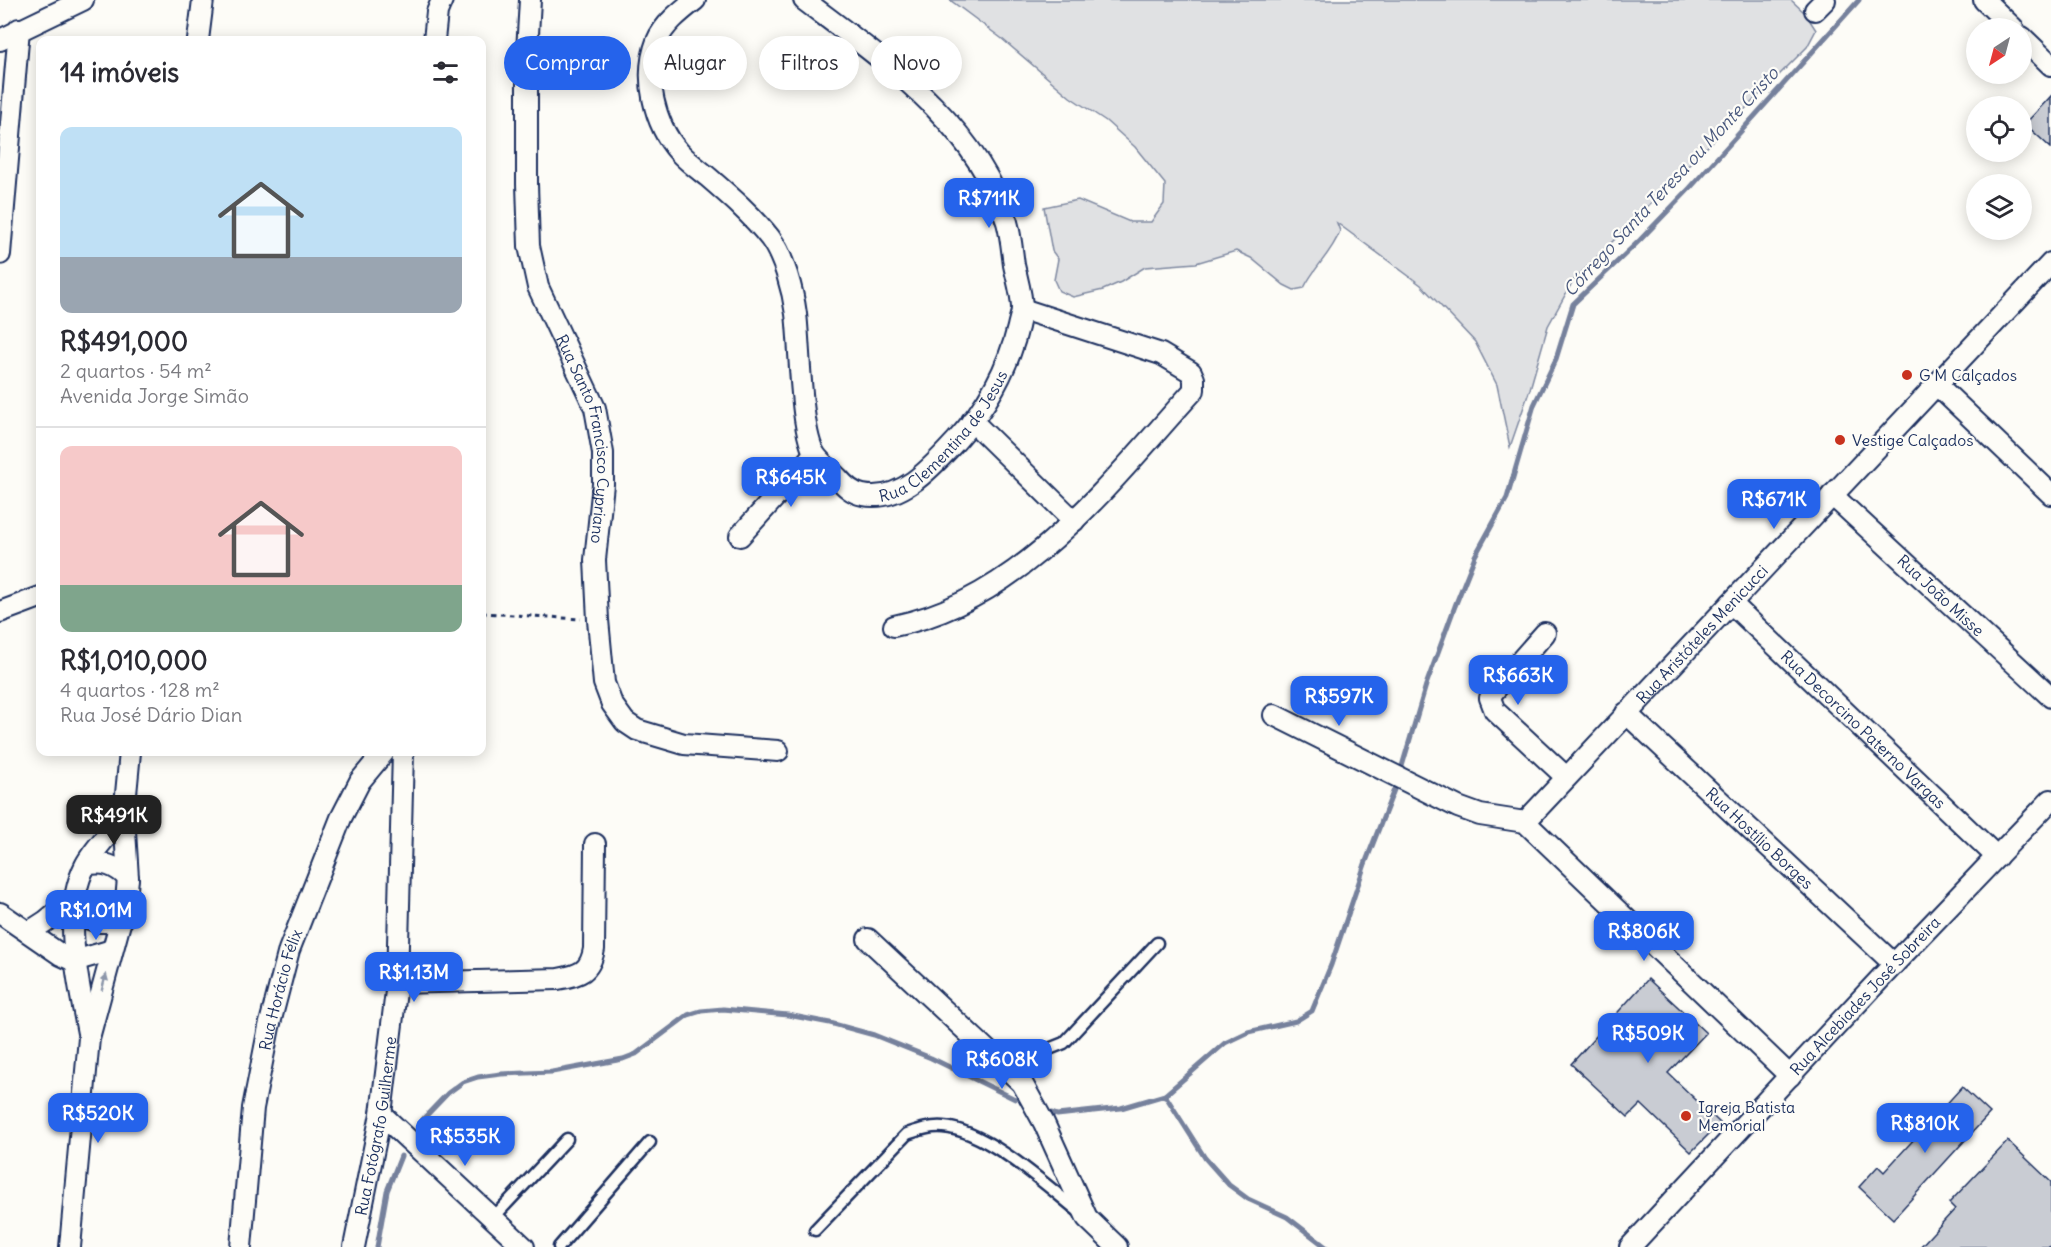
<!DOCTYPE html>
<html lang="pt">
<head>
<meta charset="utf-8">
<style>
	body { margin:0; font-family:Delius,sans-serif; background:#f7f7f7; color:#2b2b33; height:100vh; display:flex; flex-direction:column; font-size:22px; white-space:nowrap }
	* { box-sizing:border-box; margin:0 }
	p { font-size:20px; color:#7c7c81 }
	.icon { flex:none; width:33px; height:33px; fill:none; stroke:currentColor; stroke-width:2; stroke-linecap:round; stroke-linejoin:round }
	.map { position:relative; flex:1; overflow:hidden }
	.drawer { position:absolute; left:36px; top:36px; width:450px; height:720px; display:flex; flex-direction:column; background:#fff; border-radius:12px; box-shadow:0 3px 15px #0003 }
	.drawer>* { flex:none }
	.banner { position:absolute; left:504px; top:36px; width:570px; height:54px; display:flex; gap:12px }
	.needle { width:39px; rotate:216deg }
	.buttons { position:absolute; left:1966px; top:18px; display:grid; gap:12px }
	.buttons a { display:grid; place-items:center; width:66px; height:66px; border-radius:50%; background:#fff; box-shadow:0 3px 15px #0003; font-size:30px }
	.price { position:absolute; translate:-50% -51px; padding:0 14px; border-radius:12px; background:#2563eb; color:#fff; font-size:20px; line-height:39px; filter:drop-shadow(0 2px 3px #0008) }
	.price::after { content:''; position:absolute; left:50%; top:36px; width:18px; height:14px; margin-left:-9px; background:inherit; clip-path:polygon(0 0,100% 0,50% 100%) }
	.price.active { background:#222; color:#fff }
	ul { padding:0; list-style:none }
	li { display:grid; align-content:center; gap:12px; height:318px; padding:0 24px }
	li+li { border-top:2px solid #e1e1e2 }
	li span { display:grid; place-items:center; height:186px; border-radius:12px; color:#555 }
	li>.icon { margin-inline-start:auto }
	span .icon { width:108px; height:108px; fill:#fffc; stroke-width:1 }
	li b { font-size:26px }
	h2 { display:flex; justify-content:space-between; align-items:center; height:72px; padding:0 24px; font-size:26px }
	.tag { padding:0 21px; border-radius:27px; background:#fff; box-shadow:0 3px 15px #0003; font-size:21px; line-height:54px }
	.tag.active { background:#2563eb; color:#fff }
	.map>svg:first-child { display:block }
	.green { fill:#e0e1e3; stroke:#7e88a0; stroke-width:1.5 }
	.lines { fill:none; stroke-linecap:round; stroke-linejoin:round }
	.stream { stroke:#76819c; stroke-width:5 }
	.building { fill:#c9ccd3; stroke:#1b2f5e; stroke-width:1.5 }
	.service-casing { stroke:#1b2f5e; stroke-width:15 }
	.minor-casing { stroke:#1b2f5e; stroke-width:24 }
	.path { stroke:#1b2f5e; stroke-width:3; stroke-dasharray:4.5 4.5; stroke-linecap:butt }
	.service { stroke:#fdfcf7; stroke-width:10 }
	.minor { stroke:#fdfcf7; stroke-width:20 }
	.oneway { fill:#8c96aa }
	.poi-dot { fill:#c8321e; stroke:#fdfcf7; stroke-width:2 }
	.labels { text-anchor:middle; stroke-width:4.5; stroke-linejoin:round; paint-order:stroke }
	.poi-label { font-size:16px; fill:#1b2f5e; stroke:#fdfcf7; text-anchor:start }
	.street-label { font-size:16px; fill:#1b2f5e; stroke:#fdfcf7 }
	.water-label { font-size:18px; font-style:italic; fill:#49587d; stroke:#fdfcf7 }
</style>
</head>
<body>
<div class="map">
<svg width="2051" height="1247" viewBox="0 0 2051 1247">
	<rect width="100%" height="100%" fill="#fdfcf7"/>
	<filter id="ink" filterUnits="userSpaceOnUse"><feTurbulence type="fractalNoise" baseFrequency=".0167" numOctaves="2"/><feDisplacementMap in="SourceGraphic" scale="12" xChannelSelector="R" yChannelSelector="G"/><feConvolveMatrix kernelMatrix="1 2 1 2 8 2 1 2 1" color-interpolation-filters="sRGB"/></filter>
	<g filter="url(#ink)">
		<!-- green -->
		<path class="green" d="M950 0H1791L1805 13 1816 30 1807 47 1573 281 1548 326 1530 389 1510 447 1497 385 1475 342 1421 285 1337 223 1340 231C1332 253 1314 267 1304 288L1294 290 1284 285 1251 258 1236 251 1196 263 1145 267 1121 282 1103 290 1073 297 1059 291 1054 280 1058 259 1052 251 1044 207 1078 200 1130 222H1151L1164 204 1165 184 1135 147 1106 121 1070 97 1001 38Z"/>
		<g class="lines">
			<!-- stream -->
			<g class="stream">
				<polyline points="1400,773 1426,685 1455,606 1475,556 1507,498 1534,405 1556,359 1573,304 1640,240 1690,188 1859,0"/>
				<polyline points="1165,1095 1205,1158 1229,1185 1248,1199 1287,1217 1326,1247"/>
				<polyline points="1052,1113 1057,1115 1121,1108 1165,1095 1225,1043 1248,1032 1296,1021 1312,1011 1331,965 1365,864 1397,782"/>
				<polyline points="423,1119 448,1093 463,1082 478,1077 501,1074 552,1072 623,1059 636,1054 688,1015 701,1011 723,1009 788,1015 830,1023 874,1035 931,1058 1015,1099"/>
				<polyline points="377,1247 387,1191 401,1156"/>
			</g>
		</g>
		<!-- building -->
		<g class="building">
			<polygon points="2051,96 2051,148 2025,124"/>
			<polygon points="1648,979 1706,1033 1668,1073 1720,1123 1691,1152 1641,1104 1628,1117 1571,1064"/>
			<polygon points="1962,1087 1990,1113 1893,1219 1859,1187 1878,1166 1884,1172"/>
			<polygon points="2008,1141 2051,1182 2051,1247 1920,1247 1955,1209 1949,1203"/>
		</g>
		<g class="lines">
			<defs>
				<g id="service">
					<polyline points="1022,1082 1022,1055 1034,1049 1049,1049 1064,1043 1157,943"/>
					<polyline points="493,1218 567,1139"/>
					<path d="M815 1230 907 1134C919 1130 930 1126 943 1127 987 1130 1047 1186 1082 1214"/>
					<polyline points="559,1247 650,1142"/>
				</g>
				<g id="minor">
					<path id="s1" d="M530 0 527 51V184L529 246 538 287 595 408 603 453V484L595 560 598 620 604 683 612 704 625 722 637 730 684 744 778 751"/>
					<path id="s2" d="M695 0C681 11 664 24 657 41 643 77 654 124 679 152 687 161 698 169 708 177 730 196 752 215 770 238 784 257 793 291 796 314 800 345 800 434 816 456 822 464 831 471 838 478 845 486 852 493 863 495 901 503 933 466 956 441 985 409 1008 369 1018 327 1019 321 1022 314 1022 308 1022 295 1017 279 1014 265 1012 251 1011 236 1007 222 975 122 884 61 804 0"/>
					<polyline points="1984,0 2013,28"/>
					<polyline points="1815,10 1825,0"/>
					<polyline points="2022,37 2051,65"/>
					<polyline points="0,40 83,0"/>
					<polyline points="198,40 203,0"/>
					<polyline points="434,40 437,12 442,0"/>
					<polyline points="0,254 19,29"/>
					<polyline points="1937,385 2051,494"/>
					<polyline points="972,421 1074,521"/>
					<path id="s3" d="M1832 495 2051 697"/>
					<polyline points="740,536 814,454"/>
					<path id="s4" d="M1731 603 1997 857"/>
					<polyline points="0,612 40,597"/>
					<path d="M894 626C1022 601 1110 482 1194 390V379L1191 372 1161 354 1022 309"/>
					<polyline points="1545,633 1493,692 1490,698 1495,711 1566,777"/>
					<path id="s5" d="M1626 713 1894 964"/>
					<polyline points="1274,715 1458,807 1480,815 1525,822 1790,1076"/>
					<path id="s6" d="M1525 822 2051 263"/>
					<path d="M86 865C103 861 115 865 128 878"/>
					<polyline points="0,913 61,955 74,961 112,950"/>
					<path d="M75 913C94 922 102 925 123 919"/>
					<polyline points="29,932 46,921 75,897"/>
					<polyline points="868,939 1022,1083 1044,1123 1087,1218 1117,1247"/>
					<path d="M397 983 558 979C580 975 590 972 594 949L595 844"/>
					<path d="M88 1033C79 985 61 913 85 866 94 848 112 832 124 815"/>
					<polyline points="381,1114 524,1247"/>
					<polyline points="70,1247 89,1038 126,901 128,878 124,815 130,752"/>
					<path id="s7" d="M241 1247 253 1108 269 1027 289 950 341 818 360 781 384 752"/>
					<path id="s8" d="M354 1247 381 1114 397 983 403 752"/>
					<path id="s9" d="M1630 1247 1894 964 2051 800"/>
				</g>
			</defs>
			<!-- service casing -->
			<use href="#service" class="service-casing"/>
			<!-- minor casing -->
			<use href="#minor" class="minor-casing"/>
			<!-- path -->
			<polyline class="path" points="482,613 581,619"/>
			<!-- service -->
			<use href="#service" class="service"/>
			<!-- minor -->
			<use href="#minor" class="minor"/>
		</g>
		<!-- one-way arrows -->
		<defs><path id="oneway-solid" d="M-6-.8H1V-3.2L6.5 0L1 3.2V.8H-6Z" transform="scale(1.5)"/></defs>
		<use class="oneway" href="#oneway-solid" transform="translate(104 982) rotate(-75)"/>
	</g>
	<!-- markers -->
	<g class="poi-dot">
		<circle cx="1907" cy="375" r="6"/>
		<circle cx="1840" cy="440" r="6"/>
		<circle cx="1686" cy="1116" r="6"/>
	</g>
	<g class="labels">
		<!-- poi labels -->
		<g class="poi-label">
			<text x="1919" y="381">G M Calçados</text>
			<text x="1852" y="446">Vestige Calçados</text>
			<text x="1698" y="1113">Igreja Batista<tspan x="1698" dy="18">Memorial</tspan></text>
		</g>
		<!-- street labels -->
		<g class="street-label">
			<text dy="6" stroke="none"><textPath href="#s2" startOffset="694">Rua Clementina de Jesus</textPath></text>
			<text dy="6" stroke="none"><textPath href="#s1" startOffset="450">Rua Santo Francisco Cypriano</textPath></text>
			<text dy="6" stroke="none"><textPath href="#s3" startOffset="148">Rua João Misse</textPath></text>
			<text dy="6" stroke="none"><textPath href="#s6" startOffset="258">Rua Aristóteles Menicucci</textPath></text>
			<text dy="6" stroke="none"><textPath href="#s4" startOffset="183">Rua Decorcino Paterno Vargas</textPath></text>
			<text dy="6" stroke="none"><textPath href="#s5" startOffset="183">Rua Hostílio Borges</textPath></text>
			<text dy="6" stroke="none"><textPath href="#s7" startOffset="261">Rua Horácio Félix</textPath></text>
			<text dy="6" stroke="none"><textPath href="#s9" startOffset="344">Rua Alcebiades José Sobreira</textPath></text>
			<text dy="6" stroke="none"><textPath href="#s8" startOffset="123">Rua Fotógrafo Guilherme</textPath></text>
		</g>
		<!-- water labels -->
		<g class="water-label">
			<text transform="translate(1671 182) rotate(-47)" y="6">Córrego Santa Teresa ou Monte Cristo</text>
		</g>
	</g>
</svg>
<div class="buttons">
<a><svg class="needle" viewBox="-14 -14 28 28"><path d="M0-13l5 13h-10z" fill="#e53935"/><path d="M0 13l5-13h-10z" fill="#7c7c81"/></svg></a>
<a><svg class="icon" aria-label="locate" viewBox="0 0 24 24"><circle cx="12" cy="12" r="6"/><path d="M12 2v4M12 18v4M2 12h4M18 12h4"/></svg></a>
<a><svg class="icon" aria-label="layers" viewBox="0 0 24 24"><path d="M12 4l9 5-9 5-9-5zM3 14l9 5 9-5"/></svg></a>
</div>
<b class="price" style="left:989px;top:229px">R$711K</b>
<b class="price" style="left:791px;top:508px">R$645K</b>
<b class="price" style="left:1774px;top:530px">R$671K</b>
<b class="price" style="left:1518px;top:706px">R$663K</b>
<b class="price" style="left:1339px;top:727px">R$597K</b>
<b class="price active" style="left:114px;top:846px">R$491K</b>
<b class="price" style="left:96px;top:941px">R$1.01M</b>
<b class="price" style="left:1644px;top:962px">R$806K</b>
<b class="price" style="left:414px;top:1003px">R$1.13M</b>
<b class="price" style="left:1648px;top:1064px">R$509K</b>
<b class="price" style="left:1002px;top:1090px">R$608K</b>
<b class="price" style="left:98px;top:1144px">R$520K</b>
<b class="price" style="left:1925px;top:1154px">R$810K</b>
<b class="price" style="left:465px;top:1167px">R$535K</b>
<div class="banner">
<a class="tag active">Comprar</a>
<a class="tag">Alugar</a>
<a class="tag">Filtros</a>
<a class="tag">Novo</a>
</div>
<section class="drawer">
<h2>14 imóveis<svg class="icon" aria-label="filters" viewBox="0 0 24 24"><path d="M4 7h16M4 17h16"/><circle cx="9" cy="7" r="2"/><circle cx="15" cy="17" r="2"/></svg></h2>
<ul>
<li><span style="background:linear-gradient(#bfe0f5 70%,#9aa5b1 0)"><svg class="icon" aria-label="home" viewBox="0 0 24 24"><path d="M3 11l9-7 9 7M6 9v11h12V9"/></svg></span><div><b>R$491,000</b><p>2 quartos · 54 m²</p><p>Avenida Jorge Simão</p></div></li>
<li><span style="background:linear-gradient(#f6c9c9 75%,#7fa58c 0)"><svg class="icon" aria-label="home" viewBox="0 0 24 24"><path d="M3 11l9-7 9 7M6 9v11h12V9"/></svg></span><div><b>R$1,010,000</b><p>4 quartos · 128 m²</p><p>Rua José Dário Dian</p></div></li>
</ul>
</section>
</div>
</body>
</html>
